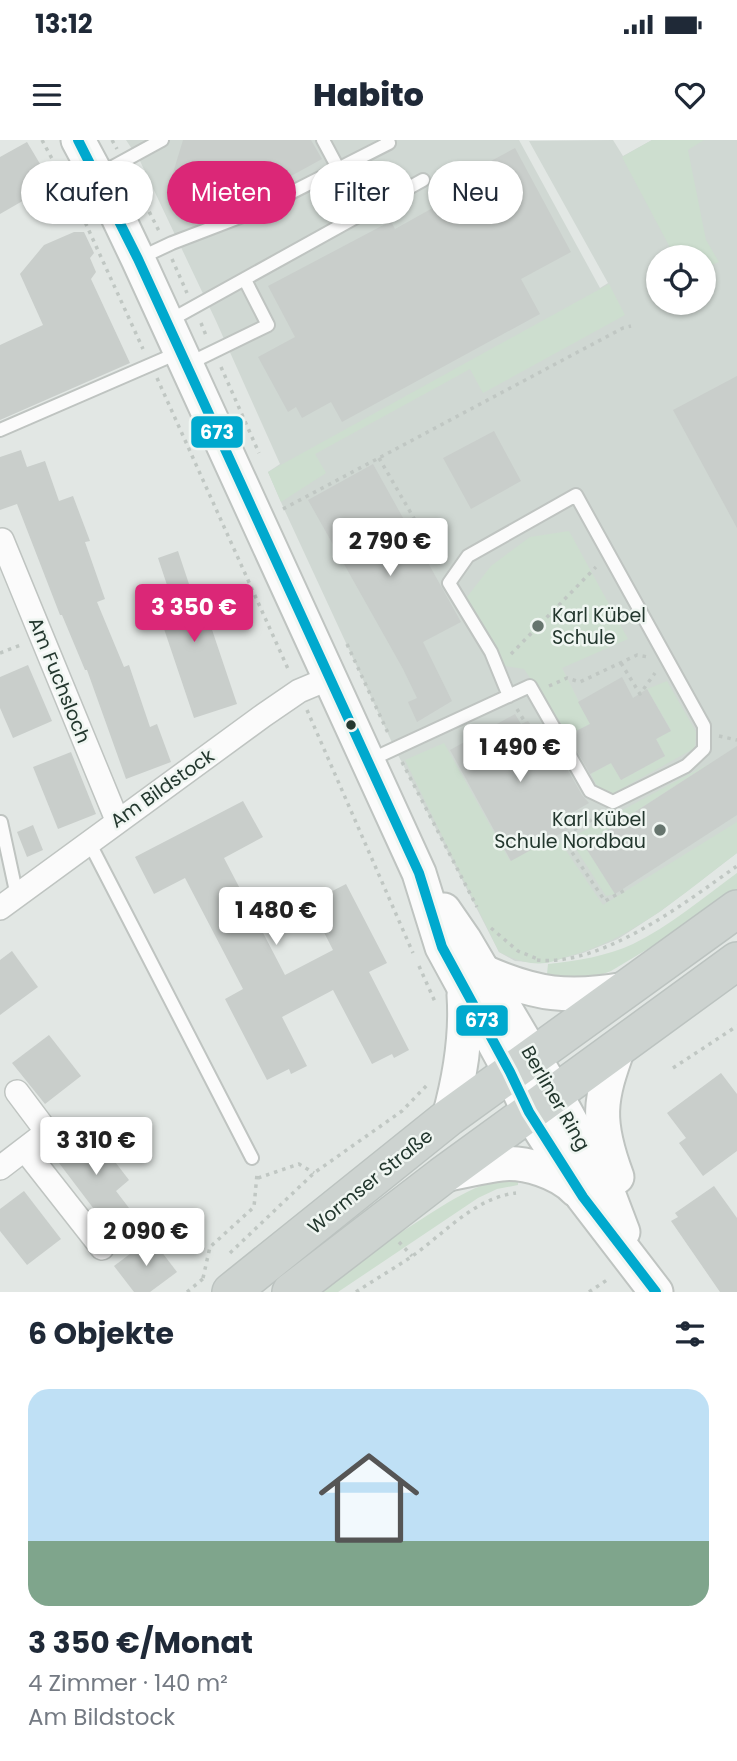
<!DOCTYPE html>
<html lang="de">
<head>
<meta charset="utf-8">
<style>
	body { margin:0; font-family:Poppins,sans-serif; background:#f6f6f7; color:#1f2937; height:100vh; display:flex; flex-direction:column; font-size:26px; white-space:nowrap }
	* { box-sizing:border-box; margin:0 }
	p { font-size:23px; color:#747a83 }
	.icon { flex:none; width:38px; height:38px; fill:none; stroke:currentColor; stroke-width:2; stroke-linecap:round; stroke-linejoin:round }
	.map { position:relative; height:1152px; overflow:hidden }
	.panel { display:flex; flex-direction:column; background:#fff; flex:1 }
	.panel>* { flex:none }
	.banner { position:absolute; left:21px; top:21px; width:696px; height:63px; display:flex; gap:14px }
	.tools { position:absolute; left:646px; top:105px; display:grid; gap:14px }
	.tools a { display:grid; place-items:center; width:70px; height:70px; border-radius:50%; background:#fff; box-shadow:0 2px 5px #0004; font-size:35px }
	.price { position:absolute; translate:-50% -60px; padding:0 16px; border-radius:7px; background:#fff; color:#222; font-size:23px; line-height:46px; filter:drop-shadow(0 2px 4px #0008) }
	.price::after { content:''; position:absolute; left:50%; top:42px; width:21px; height:16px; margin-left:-10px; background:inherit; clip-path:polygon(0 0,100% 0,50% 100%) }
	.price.current { background:#db2777; color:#fff }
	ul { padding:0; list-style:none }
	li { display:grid; align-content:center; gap:14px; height:371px; padding:0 28px }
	li span { display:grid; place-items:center; height:217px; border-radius:21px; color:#555 }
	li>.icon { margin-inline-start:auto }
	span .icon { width:126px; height:126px; fill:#fffc; stroke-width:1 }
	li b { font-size:30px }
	h2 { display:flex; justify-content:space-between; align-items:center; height:84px; padding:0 28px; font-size:30px }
	.tag { padding:0 24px; border-radius:32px; background:#fff; box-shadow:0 2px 5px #0004; font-size:24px; line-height:63px }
	.tag.current { background:#db2777; color:#fff }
	.status { display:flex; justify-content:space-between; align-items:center; height:49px; padding:0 35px; background:#fff; direction:ltr }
	.status svg { height:19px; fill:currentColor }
	header { display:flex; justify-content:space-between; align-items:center; height:91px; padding:0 28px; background:#fff; font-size:32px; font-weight:800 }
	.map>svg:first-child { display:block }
	.built { fill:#d0d8d3; fill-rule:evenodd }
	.green { fill:#cddecf }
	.building { fill:#c9cecb }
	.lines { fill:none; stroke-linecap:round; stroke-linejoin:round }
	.lane-casing { stroke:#bfc4c1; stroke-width:16 }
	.street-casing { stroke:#bfc4c1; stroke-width:26 }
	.secondary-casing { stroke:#bfc4c1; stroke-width:37 }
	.primary-casing { stroke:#bcc3c0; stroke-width:40 }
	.path { stroke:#c0c7c3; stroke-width:3.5; stroke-dasharray:3.5 5; stroke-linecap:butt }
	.lane { stroke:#fbfbfb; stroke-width:12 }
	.street { stroke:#fbfbfb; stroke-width:23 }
	.secondary { stroke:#fbfbfb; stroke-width:33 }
	.primary { stroke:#cdd3d0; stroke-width:37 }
	.bus-1-casing { stroke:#f0f6f2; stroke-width:16 }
	.bus-1 { stroke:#00a9ce; stroke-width:10 }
	.poi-dot { fill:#66756e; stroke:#f0f6f2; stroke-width:2.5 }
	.bus-dot { fill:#23372e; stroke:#f0f6f2; stroke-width:2.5 }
	.labels { text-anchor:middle; stroke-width:5; stroke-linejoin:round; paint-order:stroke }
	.poi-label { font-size:19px; fill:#23372e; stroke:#f0f6f2; text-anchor:start }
	.street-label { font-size:19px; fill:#23372e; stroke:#f0f6f2 }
	.line-badge { stroke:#f0f6f2; stroke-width:2.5 }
	.badge-label { font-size:19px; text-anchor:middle; font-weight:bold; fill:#fff }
</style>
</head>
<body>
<div class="status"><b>13:12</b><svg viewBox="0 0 49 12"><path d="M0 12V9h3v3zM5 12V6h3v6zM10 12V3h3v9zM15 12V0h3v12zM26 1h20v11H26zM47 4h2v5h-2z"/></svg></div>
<header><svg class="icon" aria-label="menu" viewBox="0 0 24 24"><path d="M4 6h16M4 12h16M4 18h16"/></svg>Habito<svg class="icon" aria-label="heart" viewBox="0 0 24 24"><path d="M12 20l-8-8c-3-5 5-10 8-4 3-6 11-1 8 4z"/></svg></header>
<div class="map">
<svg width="737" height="1152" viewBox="0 0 737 1152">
	<rect width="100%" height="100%" fill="#e2e7e4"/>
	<!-- built -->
	<path class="built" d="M126 0H519L600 148 608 143 529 1 613 0 623 16 652 0H737V713L661 771 618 799 583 813 545 823 515 821 499 812 395 609 284 369 268 332 280 324 216 181 140 21ZM658 117H704V163H658Z"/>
	<!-- green -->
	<g class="green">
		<polygon points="652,0 704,0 688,10 706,100 719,122 704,128 704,117 675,117 622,17"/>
		<polygon points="609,144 625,175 483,253 470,229 315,314 326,333 281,362 268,332"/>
		<polygon points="569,391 628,499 562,528 590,584 569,595 524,529 492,524 474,496 467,457 491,426 530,397"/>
		<polygon points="667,541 696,592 695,608 612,654 597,647 591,634 611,623 621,640 665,616 656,599 671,590 647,549"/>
		<path d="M444 603 510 721 556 696 603 765 737 682V713C684 753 632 800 566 817 560 819 552 822 545 823 529 825 513 819 499 812L405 620Z"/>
		<polygon points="710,623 584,705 615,754 606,756 571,701 576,695"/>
		<path d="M737 733V752L706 774 611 831 590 839 546 844 548 824C577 821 607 816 633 804 670 786 704 757 737 733Z"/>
		<path d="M518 1036V1045L497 1049 478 1058 338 1152H315C343 1130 373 1111 403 1091 440 1068 474 1041 518 1036Z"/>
	</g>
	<!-- building -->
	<g class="building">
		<polygon points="183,0 311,0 322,19 247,60 245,66 240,67 169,46"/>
		<polygon points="27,2 52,44 0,74 0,17"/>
		<polygon points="515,8 571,112 521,139 540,174 342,282 331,262 302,278 296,267 288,272 258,217 295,197 268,146 391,81 395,89 447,60 441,48"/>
		<polygon points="74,92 84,92 94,113 90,118 96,132 91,139 130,223 0,280 0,205 43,185 20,134 44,105"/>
		<polygon points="737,236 737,388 673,270"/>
		<polygon points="494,291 521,341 471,369 443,318"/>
		<polygon points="21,310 27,327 45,321 59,361 73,356 90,401 85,402 105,459 97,462 124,527 129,525 150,587 157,584 171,622 126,639 87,530 85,530 62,475 60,475 17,364 0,370 0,317"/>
		<polygon points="373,324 461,482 423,502 452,561 417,582 408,562 417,558 403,529 308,360"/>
		<polygon points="178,411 195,462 202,460 237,564 194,578 159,474 175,469 158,418"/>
		<polygon points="28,525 52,581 13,598 0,568 0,537"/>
		<polygon points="622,537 633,558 647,549 671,591 656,599 665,616 621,640 611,623 590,634 568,595 590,584 578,562"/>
		<polygon points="515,574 521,584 528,581 534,590 543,586 582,655 589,663 570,674 576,685 511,721 450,610"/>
		<polygon points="737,606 737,675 615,754 584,705"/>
		<polygon points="71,612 96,674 58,689 33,627"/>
		<polygon points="243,661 263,697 224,718 285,835 333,810 309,763 346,744 387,823 369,832 409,910 394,918 392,914 372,924 333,850 282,877 307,926 291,934 289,929 267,940 225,859 243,849 185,738 154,754 135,717"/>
		<polygon points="33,685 43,710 27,717 17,692"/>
		<polygon points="12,811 38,847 0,875 0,820"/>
		<polygon points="49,895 81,936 45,964 12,923"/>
		<polygon points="721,933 737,954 737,1011 703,1036 679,1003 686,998 667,973"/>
		<polygon points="92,992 129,1040 116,1051 129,1068 106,1085 56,1019"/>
		<polygon points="714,1046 737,1078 737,1152 720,1152 671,1081 678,1077 675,1073"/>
		<polygon points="24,1051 61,1099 27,1125 0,1091 0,1069"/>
		<polygon points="151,1098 177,1132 150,1152 134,1152 114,1126"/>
	</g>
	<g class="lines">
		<defs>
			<g id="lane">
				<polyline points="323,0 338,28"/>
				<polyline points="98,35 162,0"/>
				<polyline points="138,119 172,103 253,72 389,3 387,0"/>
				<polyline points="167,182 423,40"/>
				<polyline points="188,224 268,185 245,140"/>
				<polyline points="0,290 180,212"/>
				<path d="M368 621C422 596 476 571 530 546L590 651 613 662 686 626 704 609V586L576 355 468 416 449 443 491 512 509 556"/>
				<polyline points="1,682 17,756"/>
				<polyline points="89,702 252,1018"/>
			</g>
			<g id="street">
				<polyline points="2,400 117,680"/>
				<polyline points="0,768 264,575 299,551 330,538"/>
				<polyline points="25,1010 102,1108"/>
				<polyline points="0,1028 47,992 17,952"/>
			</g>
			<g id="secondary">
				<polyline points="78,0 108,56 138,119 419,733 442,807 510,932 529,972 583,1057 656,1152"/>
				<polyline points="444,770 464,799 555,953 604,1042 623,1092"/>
				<path d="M482 831C536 855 568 859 626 849"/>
				<path d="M449 977C460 937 467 898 464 855"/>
				<path d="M442 1035C462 1032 482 1026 501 1024 525 1021 560 1033 576 1050"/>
				<path d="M617 1037C596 981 599 960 619 906"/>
			</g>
			<g id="primary">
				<polyline points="231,1152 449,977 737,769"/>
				<polyline points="291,1152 442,1036 737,821"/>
			</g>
		</defs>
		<!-- lane casing -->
		<use href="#lane" class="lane-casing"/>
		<!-- street casing -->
		<use href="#street" class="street-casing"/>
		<!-- secondary casing -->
		<use href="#secondary" class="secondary-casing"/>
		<!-- primary casing -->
		<use href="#primary" class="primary-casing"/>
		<!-- path -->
		<g class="path">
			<polyline points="42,0 80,71 143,209"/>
			<polyline points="112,0 117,9"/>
			<polyline points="130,34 160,93"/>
			<polyline points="172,119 187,153"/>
			<polyline points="201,183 207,198"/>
			<polyline points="221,227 259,313"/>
			<polyline points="157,238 289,531"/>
			<polyline points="379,318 441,425"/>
			<polyline points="283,369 623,188 631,186"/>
			<polyline points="347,504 388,593"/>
			<polyline points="0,513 21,505"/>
			<polyline points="511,514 596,427"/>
			<polyline points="621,523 640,554 655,533"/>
			<polyline points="549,546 567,538 580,542 637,515 648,517"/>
			<polyline points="517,569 525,582"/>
			<polyline points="307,570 413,813"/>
			<polyline points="719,596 737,600"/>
			<polyline points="402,622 477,767"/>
			<path d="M597 673C590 686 572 687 563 699L605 761 625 750 623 749"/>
			<polyline points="491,788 518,811 540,820"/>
			<path d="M537 820C602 827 686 762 737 726"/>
			<polyline points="419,826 436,864"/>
			<polyline points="673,928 737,886"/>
			<polyline points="258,1038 299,1024 314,1033"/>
			<polyline points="399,1102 412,1116"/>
			<polyline points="230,1113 314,1033 402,971 429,943"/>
			<polyline points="203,1138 210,1107 254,1067 257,1034"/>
			<polyline points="187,1152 204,1138"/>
			<path d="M356 1152C374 1140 393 1129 411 1117 444 1094 474 1058 516 1053"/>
			<polyline points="589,1152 610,1138"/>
		</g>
		<!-- lane -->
		<use href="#lane" class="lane"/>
		<!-- street -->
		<use href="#street" class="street"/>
		<!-- secondary -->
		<use href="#secondary" class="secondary"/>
		<!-- primary -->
		<use href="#primary" class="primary"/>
		<defs>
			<polyline id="bus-1" points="78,0 138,119 419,733 442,807 510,932 529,972 583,1057 656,1152"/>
		</defs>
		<!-- bus-1 casing -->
		<use href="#bus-1" class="bus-1-casing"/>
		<!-- bus-1 -->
		<use href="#bus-1" class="bus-1"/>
	</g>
	<!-- markers -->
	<g class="poi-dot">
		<circle cx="538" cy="486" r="7"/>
		<circle cx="660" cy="690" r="7"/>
	</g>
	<circle class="bus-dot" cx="351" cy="585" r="6"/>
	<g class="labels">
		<!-- poi labels -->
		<g class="poi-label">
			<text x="552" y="482">Karl Kübel<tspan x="552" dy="22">Schule</tspan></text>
			<text x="646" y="686" text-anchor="end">Karl Kübel<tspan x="646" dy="22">Schule Nordbau</tspan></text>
		</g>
		<!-- street labels -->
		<g class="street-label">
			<text transform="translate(60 540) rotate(68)" y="7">Am Fuchsloch</text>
			<text transform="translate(162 648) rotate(-35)" y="7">Am Bildstock</text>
			<text transform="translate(556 958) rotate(60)" y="7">Berliner Ring</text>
			<text transform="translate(370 1041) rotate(-39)" y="7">Wormser Straße</text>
		</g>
	</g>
	<g class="line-badge">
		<rect x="190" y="275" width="54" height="34" rx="7" fill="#00a9ce"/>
		<rect x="455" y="864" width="54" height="33" rx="7" fill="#00a9ce"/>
	</g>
	<g class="badge-label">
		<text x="217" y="299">673</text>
		<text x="482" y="887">673</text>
	</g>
</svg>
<div class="tools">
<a><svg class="icon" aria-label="locate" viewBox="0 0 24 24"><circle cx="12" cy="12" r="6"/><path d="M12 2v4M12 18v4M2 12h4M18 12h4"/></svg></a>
</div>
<b class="price" style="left:390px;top:438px">2 790 €</b>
<b class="price current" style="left:194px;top:504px">3 350 €</b>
<b class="price" style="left:520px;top:644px">1 490 €</b>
<b class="price" style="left:276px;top:807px">1 480 €</b>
<b class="price" style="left:96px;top:1037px">3 310 €</b>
<b class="price" style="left:146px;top:1128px">2 090 €</b>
<div class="banner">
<a class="tag">Kaufen</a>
<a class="tag current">Mieten</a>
<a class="tag">Filter</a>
<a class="tag">Neu</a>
</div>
</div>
<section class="panel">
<h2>6 Objekte<svg class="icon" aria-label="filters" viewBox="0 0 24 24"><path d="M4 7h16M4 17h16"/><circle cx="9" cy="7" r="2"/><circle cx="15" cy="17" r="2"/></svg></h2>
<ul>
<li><span style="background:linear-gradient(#bfe0f5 70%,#7fa58c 0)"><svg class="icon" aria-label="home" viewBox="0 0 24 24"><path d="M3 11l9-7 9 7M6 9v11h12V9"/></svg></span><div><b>3 350 €/Monat</b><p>4 Zimmer · 140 m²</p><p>Am Bildstock</p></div></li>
</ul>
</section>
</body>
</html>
